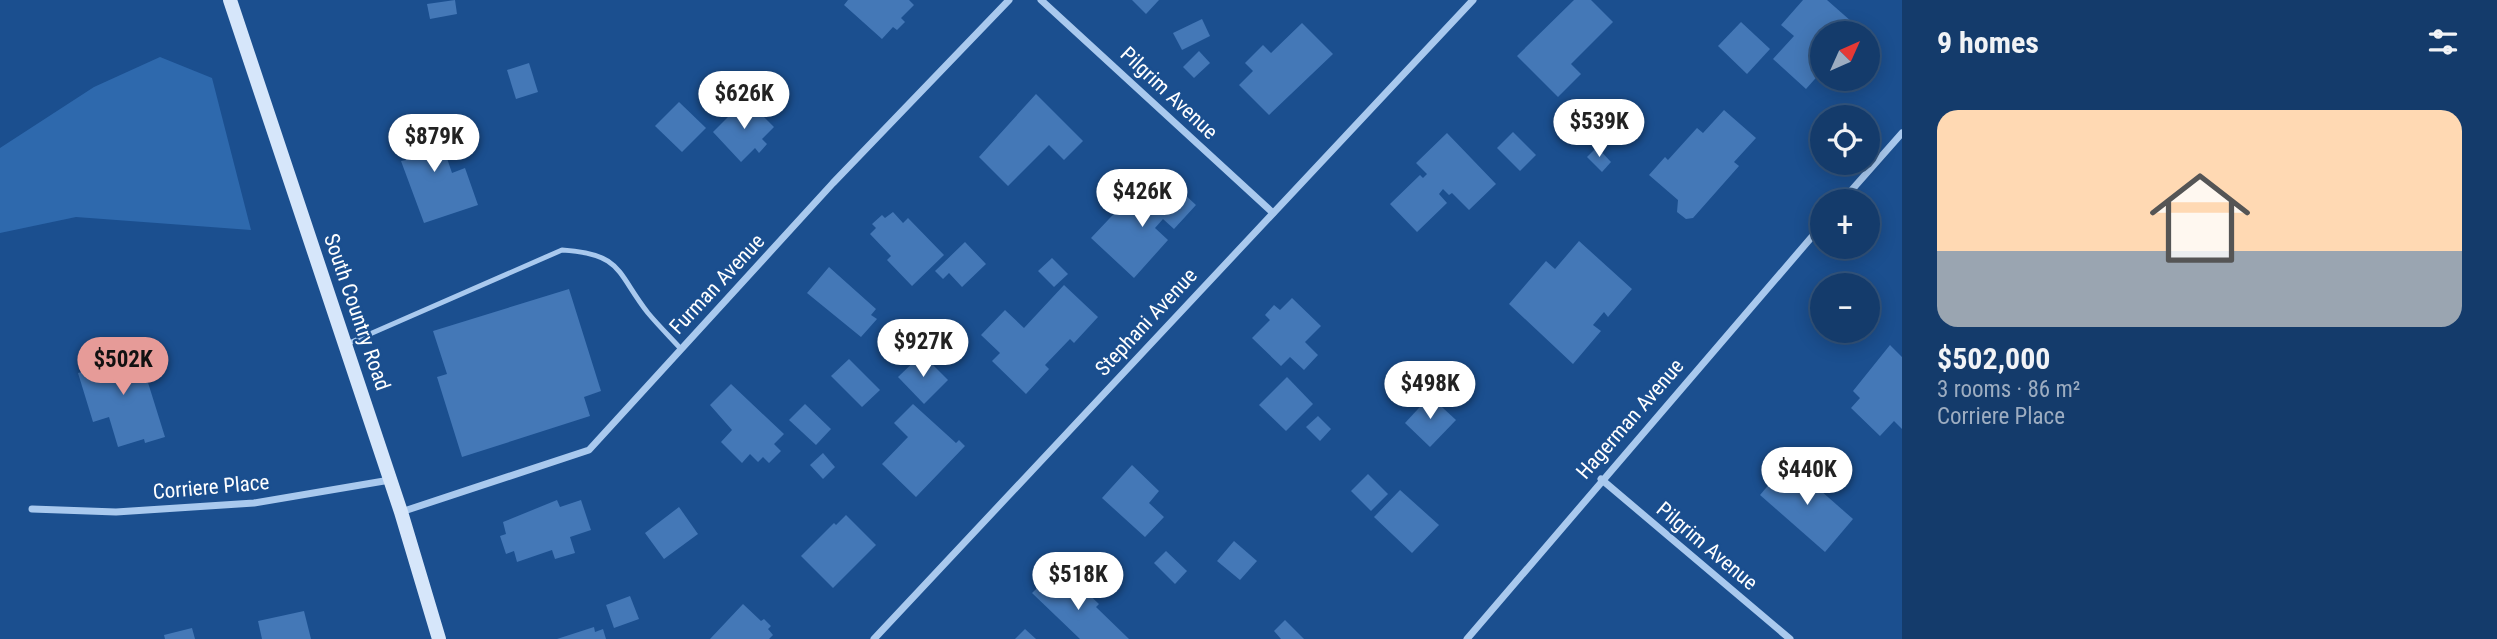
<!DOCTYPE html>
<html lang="en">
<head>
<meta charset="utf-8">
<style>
	body { margin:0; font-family:"Roboto Condensed",sans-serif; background:#1d4271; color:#f1f3f6; height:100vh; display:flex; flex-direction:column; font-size:26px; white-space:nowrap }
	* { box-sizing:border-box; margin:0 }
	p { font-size:23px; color:#9dadc1 }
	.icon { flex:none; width:38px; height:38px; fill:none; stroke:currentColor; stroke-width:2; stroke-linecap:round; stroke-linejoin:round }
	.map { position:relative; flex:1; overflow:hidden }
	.details { display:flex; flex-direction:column; background:#143b6b; width:595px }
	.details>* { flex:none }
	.needle { width:46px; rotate:45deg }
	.fabs { position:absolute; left:1810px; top:21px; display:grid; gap:14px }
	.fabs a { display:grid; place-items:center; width:70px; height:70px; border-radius:50%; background:#143b6b; box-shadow:0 4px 18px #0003,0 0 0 2px #33557e; font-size:35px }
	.price { position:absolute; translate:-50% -60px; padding:0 16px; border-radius:24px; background:#fff; color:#222; font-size:23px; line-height:46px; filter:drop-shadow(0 2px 4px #0008) }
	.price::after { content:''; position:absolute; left:50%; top:42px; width:21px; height:16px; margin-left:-10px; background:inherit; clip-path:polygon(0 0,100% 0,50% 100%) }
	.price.selected { background:#e69b98; color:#111 }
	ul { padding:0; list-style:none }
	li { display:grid; align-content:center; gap:14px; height:371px; padding:0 35px }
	li span { display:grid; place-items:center; height:217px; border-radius:21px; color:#555 }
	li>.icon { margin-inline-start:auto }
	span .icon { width:126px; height:126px; fill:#fffc; stroke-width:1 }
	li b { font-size:30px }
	h2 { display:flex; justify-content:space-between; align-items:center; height:84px; padding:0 35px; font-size:30px }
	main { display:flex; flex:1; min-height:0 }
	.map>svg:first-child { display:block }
	.green { fill:#2e69ad }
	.building { fill:#4478b7 }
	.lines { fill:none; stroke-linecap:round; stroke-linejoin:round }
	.lane { stroke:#a9c9ee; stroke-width:5 }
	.street { stroke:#a9c9ee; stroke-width:7 }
	.secondary { stroke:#d6e6fa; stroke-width:14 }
	.labels { text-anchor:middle; stroke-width:5; stroke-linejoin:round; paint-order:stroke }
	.street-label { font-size:21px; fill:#fff; stroke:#1b4f8f }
</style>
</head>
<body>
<main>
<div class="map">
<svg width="1902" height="639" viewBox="0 0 1902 639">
	<rect width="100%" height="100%" fill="#1b4f8f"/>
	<!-- green -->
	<polygon class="green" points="160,57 212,78 251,230 76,217 0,233 0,148 94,87"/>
	<!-- building -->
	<g class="building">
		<polygon points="455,0 457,14 430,19 427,4"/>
		<polygon points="848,0 909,0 914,5 901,18 905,22 897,30 893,27 882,39 844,5"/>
		<polygon points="1132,0 1159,0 1146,14"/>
		<polygon points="1574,0 1591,0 1613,22 1571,64 1581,74 1558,97 1517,56"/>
		<polygon points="1803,0 1827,0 1860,29 1856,33 1822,33 1822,71 1806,89 1773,59 1794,36 1781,25"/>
		<polygon points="1202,19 1210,36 1182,50 1173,33"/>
		<polygon points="1741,22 1770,49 1747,74 1718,46"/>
		<polygon points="1302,23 1333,54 1269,115 1239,85 1253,71 1245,63 1263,45 1271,53"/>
		<polygon points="1199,51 1210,63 1194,78 1183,67"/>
		<polygon points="529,63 538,92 516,99 507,70"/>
		<polygon points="1036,94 1083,141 1064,160 1049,145 1008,186 979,157"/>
		<polygon points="746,99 774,127 762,139 767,144 759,153 755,148 741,162 713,132"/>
		<polygon points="679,102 706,128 682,152 655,126"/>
		<polygon points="1724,110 1756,138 1734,162 1739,166 1693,218 1686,219 1677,212 1678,200 1649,175 1665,157 1668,160 1697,128 1703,133"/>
		<polygon points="434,120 452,173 465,168 478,205 424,223 401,161 406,160 396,132"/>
		<polygon points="1513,132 1536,155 1520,171 1497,148"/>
		<polygon points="1447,133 1496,184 1469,210 1452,193 1449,195 1443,189 1439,194 1447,203 1417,232 1390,204 1420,175 1423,178 1427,174 1416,163"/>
		<polygon points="1597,147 1611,162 1602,172 1587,157"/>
		<polygon points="1171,182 1196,205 1174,229 1163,219 1155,228 1168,240 1134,278 1091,238 1126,201 1141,214"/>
		<polygon points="893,212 903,223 908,218 944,255 912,286 887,260 891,256 870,234 876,228 872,224 882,215 885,218"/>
		<polygon points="1579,241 1632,289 1608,317 1604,312 1593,325 1601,331 1573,364 1509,304 1546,261 1555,269"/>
		<polygon points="965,242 986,264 962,287 949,273 943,279 935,271"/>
		<polygon points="1052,258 1068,274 1054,287 1038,271"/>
		<polygon points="829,267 876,309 871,315 877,319 861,337 807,293"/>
		<polygon points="1064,285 1098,317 1074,343 1070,339 1045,365 1049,369 1026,394 992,361 1000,353 981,335 1005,310 1024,328"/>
		<polygon points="569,289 601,391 584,397 590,416 462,457 437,377 447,374 433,331"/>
		<polygon points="1292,298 1321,326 1305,342 1318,355 1304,370 1290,357 1281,366 1252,338 1270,320 1265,315 1274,305 1280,310"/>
		<polygon points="938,333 950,346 938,358 925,347"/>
		<polygon points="135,341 165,437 145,443 144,439 118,447 109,417 93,422 78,373 112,363 107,349"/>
		<polygon points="1890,345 1902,357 1902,429 1894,421 1880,436 1851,408 1860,398 1853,391"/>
		<polygon points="922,354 948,380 924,404 898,377"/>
		<polygon points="849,359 880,390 862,407 831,376"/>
		<polygon points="1287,377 1313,404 1286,431 1259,405"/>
		<polygon points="731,384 784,434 774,444 781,451 769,463 763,457 758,462 750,454 742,463 721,442 732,430 710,405"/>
		<polygon points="1430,396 1456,420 1430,447 1405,423"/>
		<polygon points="805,404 831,429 816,445 789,420"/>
		<polygon points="913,404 956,443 959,440 965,446 916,497 882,464 908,437 894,423"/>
		<polygon points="1318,416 1331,429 1320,441 1306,427"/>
		<polygon points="823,453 835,467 823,479 810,465"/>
		<polygon points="1788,462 1853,519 1825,552 1760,495"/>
		<polygon points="1132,465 1159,491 1149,503 1164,517 1145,537 1102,498"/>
		<polygon points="1368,474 1388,494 1371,511 1351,491"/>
		<polygon points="1400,490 1439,525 1412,553 1374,517"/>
		<polygon points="557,500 560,507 581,500 591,530 570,537 575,553 555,559 552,550 517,562 514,551 506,554 500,536 506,534 503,522"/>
		<polygon points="679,507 698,534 664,559 645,533"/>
		<polygon points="846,515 876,545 833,588 801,556 834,523 836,525"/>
		<polygon points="1234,541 1257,561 1240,580 1217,561"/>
		<polygon points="1166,551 1187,571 1175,584 1154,563"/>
		<polygon points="1047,578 1061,591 1071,581 1081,591 1083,589 1099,604 1096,607 1129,639 1080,639 1032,593"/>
		<polygon points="630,596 639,619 614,628 606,605"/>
		<polygon points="743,604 761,621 764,619 771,626 768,629 773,635 769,639 710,639"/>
		<polygon points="304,611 311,639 262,639 258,621"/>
		<polygon points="1285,620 1304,639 1281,639 1274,631"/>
		<polygon points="594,627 595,632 603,629 606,639 557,639"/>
		<polygon points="192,628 195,639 165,639 164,635"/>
		<polygon points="1025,629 1036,639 1015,639"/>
	</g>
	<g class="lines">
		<!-- lane -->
		<path class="lane" d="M347 344 562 250C623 254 616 272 648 313 658 325 670 337 681 349"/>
		<!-- street -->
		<g class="street">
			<polyline points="1041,0 1273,213"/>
			<polyline points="1842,201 1902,133"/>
			<polyline points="1601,479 1790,639"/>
			<polyline points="32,509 116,512 254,503 390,480"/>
			<polyline points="401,512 589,450 833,183 1009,0"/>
			<polyline points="874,639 1473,0"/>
			<polyline points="1467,639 1822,225"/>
		</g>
		<!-- secondary -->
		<polyline class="secondary" points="230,0 401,512 439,639"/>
	</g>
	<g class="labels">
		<!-- street labels -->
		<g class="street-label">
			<text transform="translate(1169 93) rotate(43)" y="7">Pilgrim Avenue</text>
			<text transform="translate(717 284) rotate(-47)" y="7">Furman Avenue</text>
			<text transform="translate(357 312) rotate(71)" y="7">South Country Road</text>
			<text transform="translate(1146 322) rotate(-47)" y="7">Stephani Avenue</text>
			<text transform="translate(1630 419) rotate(-49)" y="7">Hagerman Avenue</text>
			<text transform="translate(211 487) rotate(-5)" y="7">Corriere Place</text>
			<text transform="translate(1707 546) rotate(40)" y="7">Pilgrim Avenue</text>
		</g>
	</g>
</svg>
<div class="fabs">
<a><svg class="needle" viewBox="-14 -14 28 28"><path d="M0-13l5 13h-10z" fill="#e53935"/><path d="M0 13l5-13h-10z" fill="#9dadc1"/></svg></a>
<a><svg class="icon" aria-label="locate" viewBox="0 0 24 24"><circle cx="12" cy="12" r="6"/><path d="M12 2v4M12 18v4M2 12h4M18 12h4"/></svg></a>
<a>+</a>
<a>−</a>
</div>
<b class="price" style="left:744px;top:131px">$626K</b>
<b class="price" style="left:1599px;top:159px">$539K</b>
<b class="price" style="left:434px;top:174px">$879K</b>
<b class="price" style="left:1142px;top:229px">$426K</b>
<b class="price" style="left:923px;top:379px">$927K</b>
<b class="price selected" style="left:123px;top:397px">$502K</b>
<b class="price" style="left:1430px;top:421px">$498K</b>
<b class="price" style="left:1807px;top:507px">$440K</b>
<b class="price" style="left:1078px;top:612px">$518K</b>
</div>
<section class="details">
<h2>9 homes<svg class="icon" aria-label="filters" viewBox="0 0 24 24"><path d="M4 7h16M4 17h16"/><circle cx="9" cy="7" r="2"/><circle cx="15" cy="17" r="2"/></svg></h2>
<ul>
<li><span style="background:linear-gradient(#ffd9b3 65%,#9aa5b1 0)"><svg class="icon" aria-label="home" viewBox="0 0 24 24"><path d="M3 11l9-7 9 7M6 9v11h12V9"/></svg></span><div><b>$502,000</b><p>3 rooms · 86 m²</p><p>Corriere Place</p></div></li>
</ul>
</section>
</main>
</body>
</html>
